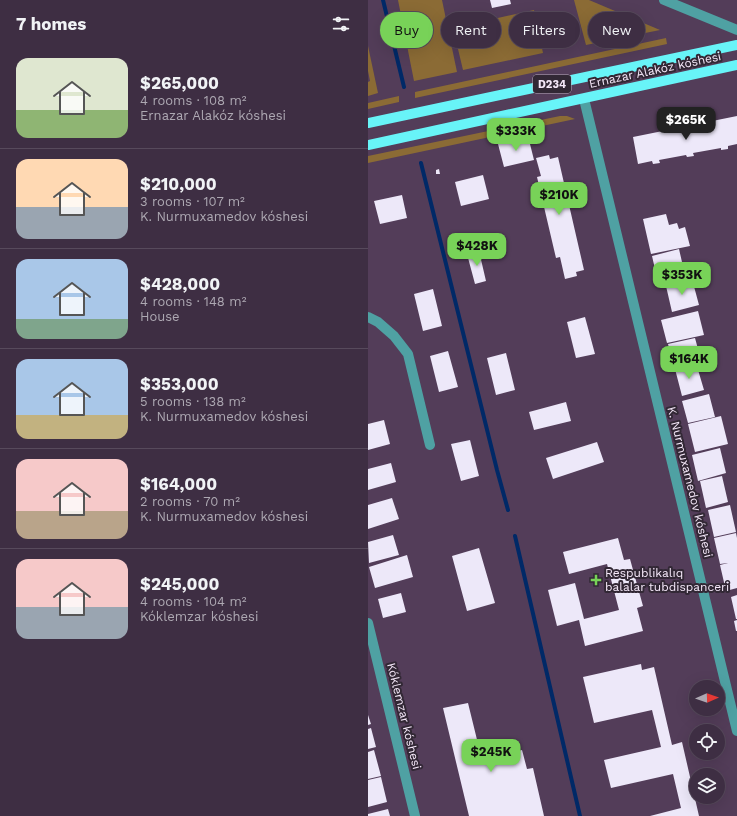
<!DOCTYPE html>
<meta charset="utf-8">
<style>
:root{--surface:#3e2e43;--page:#45364a;--text:#f1f3f6;--muted:#ada8b2;--line:#574a5c;--accent:#78d258}
body{margin:0;font-family:"Work Sans",sans-serif;background:var(--page);color:var(--text);height:100vh;display:flex;flex-direction:column;font-size:15px;white-space:nowrap}
*{box-sizing:border-box;margin:0}
p{font-size:13px;color:var(--muted)}
.icon{flex:none;width:22px;height:22px;fill:none;stroke:currentColor;stroke-width:2;stroke-linecap:round;stroke-linejoin:round}
.map{position:relative;flex:1;overflow:hidden}
.side{display:flex;flex-direction:column;background:var(--surface);width:368px}
.side>*{flex:none}
.top-card{position:absolute;left:12px;top:12px;width:297px;height:36px;display:flex;gap:8px}
.needle{width:26px;rotate:88deg}
.controls{position:absolute;left:321px;top:680px;display:grid;gap:8px}
.controls a{display:grid;place-items:center;width:36px;height:36px;border-radius:50%;background:var(--surface);box-shadow:0 4px 16px #0002,0 0 0 1px var(--line);font-size:20px}
.price{position:absolute;translate:-50% -34px;padding:0 9px;border-radius:8px;background:var(--accent);color:#111;font-size:13px;line-height:26px;filter:drop-shadow(0 1px 2px #0008)}
.price::after{content:'';position:absolute;left:50%;top:24px;width:12px;height:9px;margin-left:-6px;background:inherit;clip-path:polygon(0 0,100% 0,50% 100%)}
.price.active{background:#222;color:#fff}
ul{padding:0;list-style:none}
li{display:flex;align-items:center;gap:12px;height:100px;padding:0 16px}
li+li{border-top:1px solid var(--line)}
li span{display:grid;place-items:center;flex:none;width:112px;height:80px;border-radius:12px;color:#555}
li>.icon{margin-inline-start:auto}
span .icon{width:48px;height:48px;fill:#fffc;stroke-width:1}
li b{font-size:17px}
h2{display:flex;justify-content:space-between;align-items:center;height:48px;padding:0 16px;font-size:17px}
.chip{padding:0 14px;border-radius:18px;background:var(--surface);box-shadow:0 4px 16px #0002,0 0 0 1px var(--line);font-size:14px;line-height:36px}
.chip.active{background:var(--accent);color:#111}
main{display:flex;flex:1;min-height:0}
.map>svg:first-child{display:block}
.green{fill:#8b6b35}
.lines{fill:none;stroke-linecap:round;stroke-linejoin:round}
.stream{stroke:#002967;stroke-width:4}
.building{fill:#ede8f9}
.minor{stroke:#4fa1a3;stroke-width:10}
.major{stroke:#68f4f8;stroke-width:10}
.poi-dot{fill:#78d258;stroke:#322835;stroke-width:1.5}
.labels{text-anchor:middle;dominant-baseline:central;stroke-width:4;stroke-linejoin:round;paint-order:stroke}
.shield{fill:#322835;stroke:#baaebe;stroke-width:1}
.shield-label{font-size:11px;font-weight:bold;fill:#f5e8f9}
.street-label{font-size:12px;fill:#f5e8f9;stroke:#322835}
.poi-label{font-size:12px;fill:#f5e8f9;stroke:#322835;text-anchor:start}
</style>
<main>
<section class="side">
<h2>7 homes<svg class="icon" aria-label="filters" viewBox="0 0 24 24"><path d="M4 7h16M4 17h16"/><circle cx="9" cy="7" r="2"/><circle cx="15" cy="17" r="2"/></svg></h2>
<ul>
<li><span style="background:linear-gradient(#dfe7d0 65%,#8fb573 0)"><svg class="icon" aria-label="home" viewBox="0 0 24 24"><path d="M3 11l9-7 9 7M6 9v11h12V9"/></svg></span><div><b>$265,000</b><p>4 rooms · 108 m²</p><p>Ernazar Alakóz kóshesi</p></div></li>
<li><span style="background:linear-gradient(#ffd9b3 60%,#9aa5b1 0)"><svg class="icon" aria-label="home" viewBox="0 0 24 24"><path d="M3 11l9-7 9 7M6 9v11h12V9"/></svg></span><div><b>$210,000</b><p>3 rooms · 107 m²</p><p>K. Nurmuxamedov kóshesi</p></div></li>
<li><span style="background:linear-gradient(#a9c7e8 75%,#7fa58c 0)"><svg class="icon" aria-label="home" viewBox="0 0 24 24"><path d="M3 11l9-7 9 7M6 9v11h12V9"/></svg></span><div><b>$428,000</b><p>4 rooms · 148 m²</p><p>House</p></div></li>
<li><span style="background:linear-gradient(#a9c7e8 70%,#c2b280 0)"><svg class="icon" aria-label="home" viewBox="0 0 24 24"><path d="M3 11l9-7 9 7M6 9v11h12V9"/></svg></span><div><b>$353,000</b><p>5 rooms · 138 m²</p><p>K. Nurmuxamedov kóshesi</p></div></li>
<li><span style="background:linear-gradient(#f6c9c9 65%,#b9a48a 0)"><svg class="icon" aria-label="home" viewBox="0 0 24 24"><path d="M3 11l9-7 9 7M6 9v11h12V9"/></svg></span><div><b>$164,000</b><p>2 rooms · 70 m²</p><p>K. Nurmuxamedov kóshesi</p></div></li>
<li><span style="background:linear-gradient(#f6c9c9 60%,#9aa5b1 0)"><svg class="icon" aria-label="home" viewBox="0 0 24 24"><path d="M3 11l9-7 9 7M6 9v11h12V9"/></svg></span><div><b>$245,000</b><p>4 rooms · 104 m²</p><p>Kóklemzar kóshesi</p></div></li>
</ul>
</section>
<div class="map">
<svg width="369" height="816" viewBox="0 0 369 816">
<rect width="100%" height="100%" fill="#533d59"/>
<path class="green" d="M30,0H74L89,72L46,81Z
M206,0H221L292,30L218,45Z
M166,10L175,53L95,70L85,28Z
M298,38L299,44L47,98V92Z
M0,46L10,93L0,96V82L2,81L0,71Z
M31,96V102L0,109V103Z
M192,116H199L207,119L0,163V156Z"/>
<g class="lines">
<path class="stream" d="M15,0L36,87
M53,163L129,470L140,510
M147,536L212,816"/>
</g>
<path class="building" d="M122,0H142L143,4L124,8Z
M369,116V144L360,146V149L353,150V148L325,153L326,156L319,157L318,155L291,160L292,163L285,164L284,161L270,164L265,137Z
M160,136L166,160L136,167L130,144Z
M181,155L182,159L190,157L216,270L208,272L209,276L197,279L192,257L188,258L169,177L173,176L168,158Z
M71,169L72,174H68V170Z
M115,175L121,199L93,206L87,182Z
M34,195L39,218L12,224L6,201Z
M298,214L301,225L309,223L311,229L317,227L322,246L283,254L275,219Z
M311,249L317,275L290,282L284,256Z
M111,251L118,281L107,284L99,254Z
M324,279L331,305L304,312L298,286Z
M65,289L74,326L55,331L46,294Z
M330,311L336,335L299,343L293,320Z
M217,317L227,354L208,358L199,322Z
M327,338L333,360L306,367L300,344Z
M80,351L90,387L71,392L62,356Z
M138,353L147,390L128,395L119,358Z
M328,363L336,390L314,396L307,369Z
M341,394L347,417L320,423L314,401Z
M198,402L203,421L166,430L161,412Z
M353,416L360,444L327,452L320,424Z
M16,420L22,444L0,450V424Z
M102,440L111,476L93,481L83,444Z
M229,442L236,462L185,479L178,458Z
M352,448L358,473L330,481L324,455Z
M23,463L28,482L0,490V469Z
M354,476L360,502L338,508L332,481Z
M24,498L31,519L0,529V505Z
M362,505L368,532L346,537L340,510Z
M368,533L369,538V588L358,591L352,565L360,563L352,564L346,538Z
M25,535L31,555L1,563L0,542Z
M250,538L256,560L262,559L275,606L269,608L275,631L217,646L211,620L189,626L180,590L207,583L216,619L251,610L239,564L201,574L195,552Z
M111,548L127,603L99,611L84,556Z
M39,555L45,577L7,588L1,567Z
M33,593L38,612L15,618L10,599Z
M369,595V619H368L363,597Z
M369,620V631H368L366,621Z
M273,664L274,670L286,667L304,745L314,742L331,816H282L313,808L305,774L243,788L236,760L293,747L284,710L226,723L215,677Z
M100,703L114,760L154,750L159,769L165,768L176,816H101L75,708Z
M0,715L3,724L0,725Z
M3,728L8,747L0,749V729Z
M6,750L13,776L0,779V752Z
M13,777L19,802L0,807V780Z
M20,809L22,816H0V814Z"/>
<g class="lines">
<path class="minor" d="M296,0L369,30
M216,99L369,731
M0,317L10,322L26,336L40,354L62,445
M0,623L47,816"/>
<path class="major" d="M0,123L369,45
M0,145L369,65"/>
</g>
<path class="poi-dot" d="M226 574h4v4h4v4h-4v4h-4v-4h-4v-4h4z"/>
<g class="labels">
<rect class="shield" x="165" y="75" width="38" height="18" rx="3"/>
<g class="shield-label">
<text x="184" y="84">D234</text>
</g>
<g class="street-label">
<text transform="translate(287 70) rotate(-12)">Ernazar Alakóz kóshesi</text>
<text transform="translate(322 482) rotate(76)">K. Nurmuxamedov kóshesi</text>
<text transform="translate(36 716) rotate(76)">Kóklemzar kóshesi</text>
</g>
<g class="poi-label">
<text x="237" y="573">Respublikalıq<tspan x="237" dy="14">balalar tubdispanceri</tspan></text>
</g>
</g>
</svg>
<div class="controls">
<a><svg class="needle" viewBox="-14 -14 28 28"><path d="M0-13l5 13h-10z" fill="#e53935"/><path d="M0 13l5-13h-10z" fill="#ada8b2"/></svg></a>
<a><svg class="icon" aria-label="locate" viewBox="0 0 24 24"><circle cx="12" cy="12" r="6"/><path d="M12 2v4M12 18v4M2 12h4M18 12h4"/></svg></a>
<a><svg class="icon" aria-label="layers" viewBox="0 0 24 24"><path d="M12 4l9 5-9 5-9-5zM3 14l9 5 9-5"/></svg></a>
</div>
<b class="price active" style="left:318px;top:141px">$265K</b>
<b class="price" style="left:148px;top:152px">$333K</b>
<b class="price" style="left:191px;top:216px">$210K</b>
<b class="price" style="left:109px;top:267px">$428K</b>
<b class="price" style="left:314px;top:296px">$353K</b>
<b class="price" style="left:321px;top:380px">$164K</b>
<b class="price" style="left:123px;top:773px">$245K</b>
<div class="top-card">
<a class="chip active">Buy</a>
<a class="chip">Rent</a>
<a class="chip">Filters</a>
<a class="chip">New</a>
</div>
</div>
</main>
